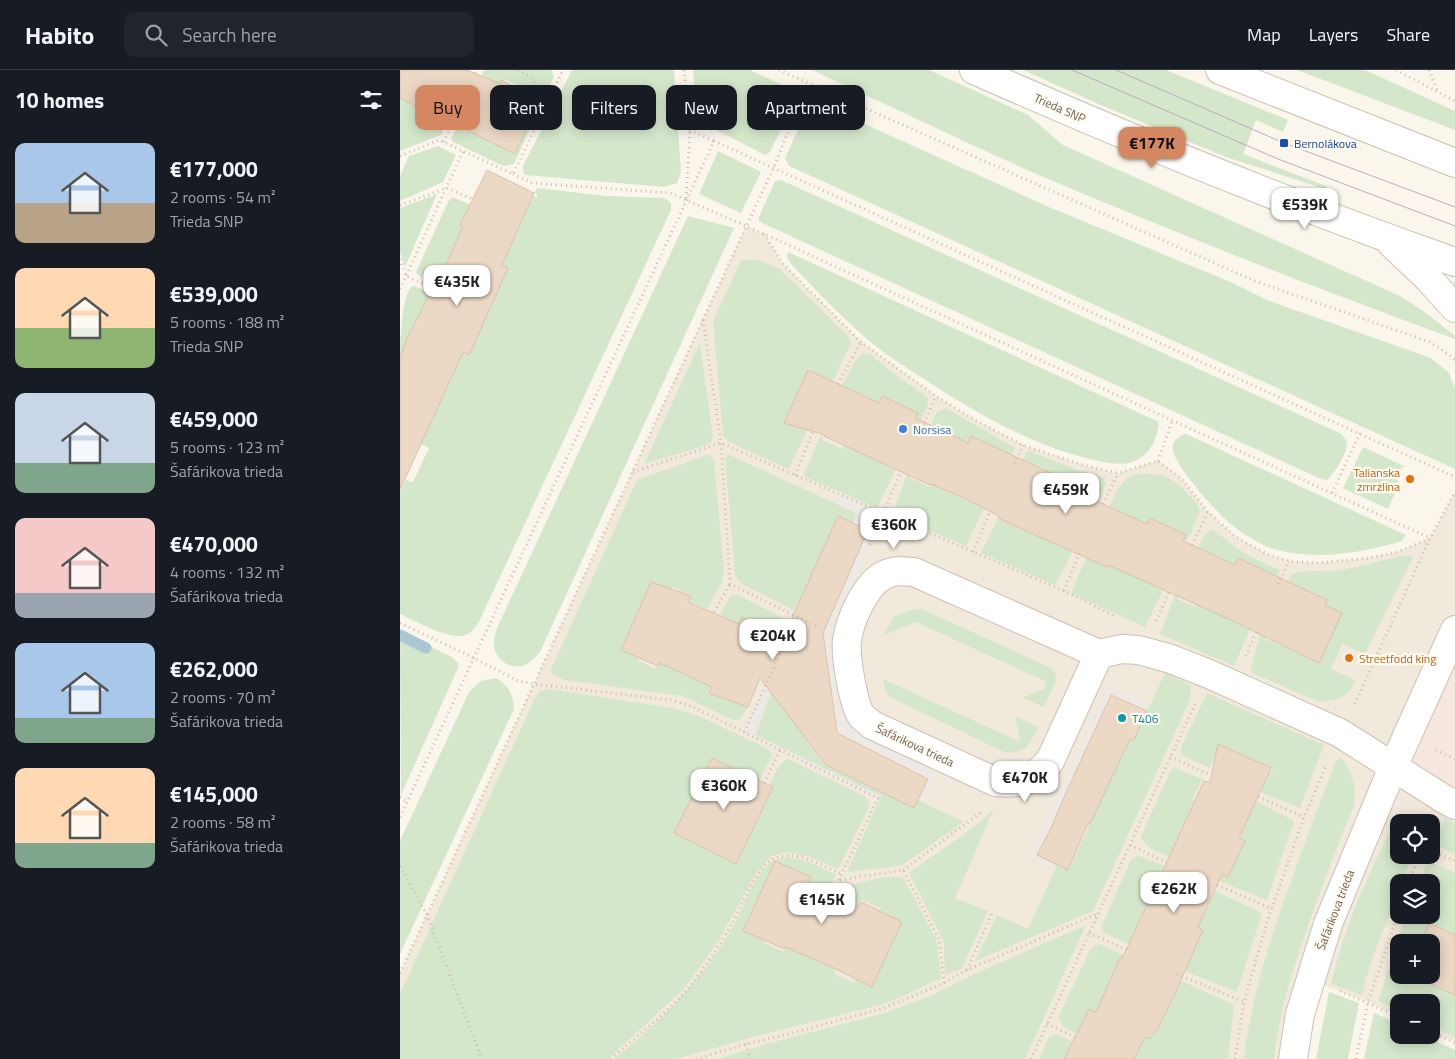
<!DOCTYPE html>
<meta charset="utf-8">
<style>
:root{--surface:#171b24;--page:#20242c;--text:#f1f3f6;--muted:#9ea1a6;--line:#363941;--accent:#d48761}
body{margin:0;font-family:"Titillium Web",sans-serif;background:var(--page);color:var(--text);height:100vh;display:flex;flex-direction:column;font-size:19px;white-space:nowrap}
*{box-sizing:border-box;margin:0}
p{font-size:16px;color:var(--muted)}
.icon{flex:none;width:28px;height:28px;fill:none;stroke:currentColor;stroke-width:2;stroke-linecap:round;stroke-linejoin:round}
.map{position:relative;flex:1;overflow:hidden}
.sheet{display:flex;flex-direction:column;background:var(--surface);width:400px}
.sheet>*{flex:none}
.guide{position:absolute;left:15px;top:15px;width:475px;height:45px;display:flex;gap:10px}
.tools{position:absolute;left:990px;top:744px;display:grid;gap:10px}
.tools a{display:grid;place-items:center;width:50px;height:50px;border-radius:10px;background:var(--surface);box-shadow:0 2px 12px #0003;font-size:25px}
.price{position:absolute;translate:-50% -42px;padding:0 11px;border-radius:10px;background:#fff;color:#222;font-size:16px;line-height:32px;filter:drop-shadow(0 1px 2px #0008)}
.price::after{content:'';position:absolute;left:50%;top:30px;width:15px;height:11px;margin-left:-8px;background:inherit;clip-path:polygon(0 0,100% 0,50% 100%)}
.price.selected{background:var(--accent);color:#111}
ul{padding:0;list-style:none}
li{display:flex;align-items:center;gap:15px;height:125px;padding:0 15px}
li span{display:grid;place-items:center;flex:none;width:140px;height:100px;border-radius:10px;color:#555}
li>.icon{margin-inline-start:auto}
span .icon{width:60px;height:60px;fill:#fffc;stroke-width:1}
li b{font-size:21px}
h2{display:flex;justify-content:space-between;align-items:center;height:60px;padding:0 15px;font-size:21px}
.chip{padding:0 18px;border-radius:10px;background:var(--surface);box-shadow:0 2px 12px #0003;font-size:18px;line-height:45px}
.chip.selected{background:var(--accent);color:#111}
header{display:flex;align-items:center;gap:30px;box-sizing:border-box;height:70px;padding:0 25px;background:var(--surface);border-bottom:1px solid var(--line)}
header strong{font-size:24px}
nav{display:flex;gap:28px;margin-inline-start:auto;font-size:18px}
.search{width:350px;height:45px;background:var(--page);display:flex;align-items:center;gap:12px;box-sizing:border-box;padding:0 18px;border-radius:10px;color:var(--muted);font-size:19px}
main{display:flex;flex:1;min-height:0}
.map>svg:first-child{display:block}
.residential{fill:#f1e9db;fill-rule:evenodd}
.commercial{fill:#f6e8de}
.industrial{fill:#ede9e4}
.green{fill:#d4e7cb}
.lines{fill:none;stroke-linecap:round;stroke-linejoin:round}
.stream{stroke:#aac8d3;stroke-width:11}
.building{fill:#ebd8c5;stroke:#ddc2a9}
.minor-casing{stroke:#ccc0b3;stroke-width:30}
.path{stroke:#d2bdaa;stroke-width:3;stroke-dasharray:1 4;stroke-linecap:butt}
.minor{stroke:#fff;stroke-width:28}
.tram{stroke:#bbaac4;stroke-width:1}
.transit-dot{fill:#1a4fb4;stroke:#fdfaf2;stroke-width:2}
.shop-dot{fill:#3f7fe0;stroke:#fdfaf2;stroke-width:2}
.food-dot{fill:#e8710a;stroke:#fdfaf2;stroke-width:2}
.culture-dot{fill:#0f9aa8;stroke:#fdfaf2;stroke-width:2}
.labels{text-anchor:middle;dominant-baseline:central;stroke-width:4.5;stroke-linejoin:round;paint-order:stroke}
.street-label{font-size:12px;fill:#736151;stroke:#fdfaf2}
.transit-label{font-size:12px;fill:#164399;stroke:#fdfaf2;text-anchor:start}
.shop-label{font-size:12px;fill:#366cbe;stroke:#fdfaf2;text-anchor:start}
.food-label{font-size:12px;fill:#c56008;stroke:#fdfaf2;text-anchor:end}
.culture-label{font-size:12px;fill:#0d838f;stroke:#fdfaf2;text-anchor:start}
</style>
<header>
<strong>Habito</strong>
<div class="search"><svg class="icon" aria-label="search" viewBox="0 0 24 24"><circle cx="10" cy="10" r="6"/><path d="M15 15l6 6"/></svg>Search here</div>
<nav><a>Map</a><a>Layers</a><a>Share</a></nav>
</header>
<main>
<section class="sheet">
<h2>10 homes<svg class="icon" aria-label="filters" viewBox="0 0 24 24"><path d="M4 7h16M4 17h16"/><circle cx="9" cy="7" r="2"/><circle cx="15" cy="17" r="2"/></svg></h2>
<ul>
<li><span style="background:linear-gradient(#a9c7e8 60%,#b9a48a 0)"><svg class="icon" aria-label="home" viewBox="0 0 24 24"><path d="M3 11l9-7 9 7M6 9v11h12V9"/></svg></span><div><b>€177,000</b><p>2 rooms · 54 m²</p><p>Trieda SNP</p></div></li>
<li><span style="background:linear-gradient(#ffd9b3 60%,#8fb573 0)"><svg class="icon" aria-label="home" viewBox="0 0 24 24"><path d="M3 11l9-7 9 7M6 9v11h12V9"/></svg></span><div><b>€539,000</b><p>5 rooms · 188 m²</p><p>Trieda SNP</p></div></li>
<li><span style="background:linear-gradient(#c9d6e8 70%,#7fa58c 0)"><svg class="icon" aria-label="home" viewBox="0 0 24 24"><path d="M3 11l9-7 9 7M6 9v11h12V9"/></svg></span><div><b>€459,000</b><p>5 rooms · 123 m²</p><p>Šafárikova trieda</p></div></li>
<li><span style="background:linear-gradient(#f6c9c9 75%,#9aa5b1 0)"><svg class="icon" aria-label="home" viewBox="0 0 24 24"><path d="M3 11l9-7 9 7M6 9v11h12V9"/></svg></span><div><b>€470,000</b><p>4 rooms · 132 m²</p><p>Šafárikova trieda</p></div></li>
<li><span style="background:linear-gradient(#a9c7e8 75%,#7fa58c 0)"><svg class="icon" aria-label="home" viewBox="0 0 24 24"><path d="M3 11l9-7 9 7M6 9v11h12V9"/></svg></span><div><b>€262,000</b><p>2 rooms · 70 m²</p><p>Šafárikova trieda</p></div></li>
<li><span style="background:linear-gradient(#ffd9b3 75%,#7fa58c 0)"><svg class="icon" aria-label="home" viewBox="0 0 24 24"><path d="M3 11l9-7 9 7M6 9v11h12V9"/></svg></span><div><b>€145,000</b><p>2 rooms · 58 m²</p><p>Šafárikova trieda</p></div></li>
</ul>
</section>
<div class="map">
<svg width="1055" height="989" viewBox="0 0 1055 989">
<rect width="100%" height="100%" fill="#faf6ec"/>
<path class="residential" d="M346,156L364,164L383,194L461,272L536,326L575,350L623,375L683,395L718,403L758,391L781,408L808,442L836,467L867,484L889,491L916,493L969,488L997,482L1030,468L1055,422V972L1031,961V932H999V946L968,932L910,910L893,989H0V903ZM999,752H1031V785H999ZM999,812H1031V845H999ZM999,872H1031V905H999Z"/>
<path class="commercial" d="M1055,560V735L993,697Z"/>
<path class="industrial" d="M439,425L484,444L431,563L432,572L457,665L537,702L514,747L344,662L397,548L387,543Z
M710,615L753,634L673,807L630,787Z"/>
<path class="green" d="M84,0H151L154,6L114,94L103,96L53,72L51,69L59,55L60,56V58L77,66L78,64L112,80L111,82L115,84L139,31L137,29L135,31L118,24L121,17L103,9L100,15L81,6Z
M172,0H274L281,102L277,113L264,117L125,105L123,102V96Z
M293,0H350L391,19L393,28V34L370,82L366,85L363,84L297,50Z
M412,0H529L628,45L663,75L1000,226L1022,240L1055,266V269C910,216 767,160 625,99C554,67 483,33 412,0Z
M623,0H766L888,50L883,62L856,50L843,84L926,116L925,119L826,87L703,36Z
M897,0H965L1055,41V60Z
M0,28L48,51L41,65L0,81Z
M420,34L649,137L833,213L869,231L1031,288L1049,303L1055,319V399L389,96L385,88L407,41L411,37Z
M38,76L56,85L43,112L0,131V106L9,86Z
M318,81L361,102L341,143L299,124Z
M381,110L942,364C944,368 947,371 947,375C946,384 934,404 927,410L921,409L362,153L359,151V147L375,111Z
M137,118L206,126L264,128L271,133V140L78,554C74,558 71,563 66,565C49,571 16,551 0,544V422L6,410L13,412L29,378L21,374L63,282L69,284L78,267L71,264L92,234L108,198L102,195L133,126L137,127V124L134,123Z
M37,124L5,197L0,182V138Z
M52,127L72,135L69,137L60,154L63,156L38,214L18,205L16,202L48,132Z
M288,146L334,158L140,582C135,587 129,595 121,596C109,599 94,588 94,575C93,568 96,562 98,556Z
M388,182L759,352C757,368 751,384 735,391C721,397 703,392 690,389C629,374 576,343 524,309C510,300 496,291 483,282C449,256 419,223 390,193L387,187Z
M341,190H353L362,191L380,199L448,266L451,273L433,311L410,301L411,299L409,298L384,353L387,354L389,351L408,359L388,399L329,372L323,365L313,251Z
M12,216H15L33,225H29L20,242L0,300C0,279 0,229 12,216Z
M300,273L313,367L311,372L307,375L244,394Z
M462,284H470L489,300L527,327L528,329L527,337L520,351L516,349L518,343L483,327L479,333L442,315L457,288Z
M546,338L615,378L609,392L571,367L568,373L531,356L537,342Z
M786,364L1006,465L1002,471C962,483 915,491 874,479C861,475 848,467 837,459C822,449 775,397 773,380C771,371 779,366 786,364Z
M421,365L424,366L422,370L442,379L444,375L496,399L477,438L403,406Z
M963,377L1006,397H1002L997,409L999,413L988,439L943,418Z
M629,381L677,400L703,407L706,414L698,432L678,423L679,420L674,418L673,421L619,396L626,383Z
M307,385H310L314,390L324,502L321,514L307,539L289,531L291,525L272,517L269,523L251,512L221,580L241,585L238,591L256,599L260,593L312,617L309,623L329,631L332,626L348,637L339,650H333L283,626L164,610L152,603V597L237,410Z
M327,385L332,386L456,443L453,453L438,447L396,541L344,515L339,511L335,504L325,389Z
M507,404L510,406V408L529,417L531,414L584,438L566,476L492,445Z
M735,404C762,404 768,403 787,423C791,428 798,433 799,439C800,446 789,465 786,472L784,471L785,465L750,448L747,454L709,437C716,423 720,411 735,404Z
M598,448L655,474L674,479L655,515L581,483Z
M813,460L844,483L863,493L880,500L874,512L838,489L835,495L798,478C802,470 804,462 813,460Z
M1007,485L1013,487L965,584L942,574L931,599L955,610L949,622L939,629L919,632L850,602L860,563L866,566L865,569L884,577L886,574L942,543L925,535L927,529L909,521L905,526L886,518L891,505C904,499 920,502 934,501C959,498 983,489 1007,485Z
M686,488L707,497L708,494L763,520L745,557L671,523Z
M333,525H338L387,550L379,569L342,547L339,554L320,545L330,527Z
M775,525L778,526L777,529L796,537L797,534L850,559L834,596L760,564Z
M522,539L651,598L656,605L655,613L644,637L623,628L646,618L645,611L516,552L484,565L493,547L511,540Z
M0,562L52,587L58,593V598L1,725Z
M414,564L424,568L426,581L393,585L404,667L424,694L513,738L518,730L563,752L501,796L447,802L481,726L356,665L370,625L397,568Z
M765,603L791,615L790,630L693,841L575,891L597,845L628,859L657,795L669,800L729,668L734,670Z
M96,608C109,616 113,624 114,639L0,884V771L69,622L81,611Z
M483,609L620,672L615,646L638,657C630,674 625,685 604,682L490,627L486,621Z
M148,619L272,638L299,646L366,678L371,682L372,686L359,711L312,688L275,763L336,794L373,717L370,715C374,706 378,693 388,689L464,726L469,731L468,739L438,799L410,787L387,782L371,786L356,803L318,872L283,920L208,989H0V924L133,632L139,622Z
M807,623L924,675L900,738L860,722L869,701L872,702L873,699L818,674L817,678H819L810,698L784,686L781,682V677Z
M940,687C953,702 956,716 954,735C938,774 923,813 909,853C893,897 879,942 874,989H844C849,942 862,897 877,851C895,798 915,746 935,693Z
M774,698L805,710H802L792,730L795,731L769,787C759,782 744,778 741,766L771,700Z
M856,731L894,751L867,830L819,811L822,804L828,807L845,771L839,768Z
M594,739L555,828L588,841L562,898L545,905L544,872L509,803L578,754Z
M1045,748L1055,753V784C1030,773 1035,771 1045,748Z
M989,763L999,770V785H1013L1002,812H999V819L969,897L962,925L931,914C943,861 965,811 989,763Z
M739,786L765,796L764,799L762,798L752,818L754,819L729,874L708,865L703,861L702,855L731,790L734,787Z
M387,787L406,791L436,804L427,822L408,814L411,807L391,798L388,805L373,795L343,861L365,868L364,873L384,882L386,877L436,899L434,904L454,913L457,907L470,913L469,916L472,917L502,852L499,850L498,854L478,845L481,838L462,830L459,837L441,828L446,816L484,807H503L536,869L541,908L501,927L480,935L364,964L275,989H214C260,952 307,905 335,853C345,835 355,802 372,791C376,789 383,788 387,787Z
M1031,792L1055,803V865L1029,853L1020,872H999V905H1011L1055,925V967L1031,956V932H999V941L978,931L1006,845H1031V812H1019L1025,797Z
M815,821L862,843L837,922L779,899L788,895L803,860L798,857Z
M686,855L625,989H317L374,972L485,943L528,927L570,906Z
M699,874L724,885L723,889L720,888L712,906L699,940H697L696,942L689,939L687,942L689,943L679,965C670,961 659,957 659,946L690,880L694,876Z
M775,908L834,935L828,989H734L741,962L751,967L753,965Z
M929,922L959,933L948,989H916Z
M974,943L999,954V965H1022L1055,980V989H964Z
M654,964L659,965L675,973L664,989H639L649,967Z"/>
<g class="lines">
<path class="stream" d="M0,565L26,578"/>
</g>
<path class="building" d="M0,0H67L100,14L102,10L139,31L115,84L0,28Z
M87,100L134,123L102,195L108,198L75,272L69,285L63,282L0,420V288L7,268L29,225L32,226L63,156L60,155Z
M408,300L479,333L482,326L518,343L516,348L568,373L571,366L659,407L657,412L669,416L703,434L747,454L750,448L786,465L783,471L835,495L838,488L927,530L925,535L942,543L919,593L831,550L708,495L707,497L633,464L598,448L599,446L564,428L531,414L530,415L424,366L425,365L384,353Z
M438,446L468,460L423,563L437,663L528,709L514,738L426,695L360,608L348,637L309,623L312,617L260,593L258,596L221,580L251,512L291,526L288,532L339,554L342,547L384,566Z
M711,625L747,641L734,670L730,669L690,754L688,753L668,800L637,785L652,756L665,725Z
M818,674L871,698L839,768L845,771L828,807L822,804L798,857L803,860L774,926L757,960L749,969L745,967L734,989H664L689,939L696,942L720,888L722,889L804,711L810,713Z
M312,688L373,717L336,794L274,763Z
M375,791L411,807L408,814L459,837L461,832L502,852L472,917L436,899L386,877L385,879L343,861Z
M1029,853L1055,865V925L1011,905H1031V872H1020Z"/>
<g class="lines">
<defs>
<path id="minor" d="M574,0C732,70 892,135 1055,192
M820,0L1055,93
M992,174L1026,206L1055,238
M699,584L650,691C632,710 622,715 596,712L472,655C469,652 464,649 461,645C453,633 445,585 447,570C450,550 465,515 484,505C494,500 503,501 514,502L699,584L722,579L739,580L771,589L809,604L940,663L1044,729L1055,735
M893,989L900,944L928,854L993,697L1055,560"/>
</defs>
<use href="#minor" class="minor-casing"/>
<path class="path" d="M118,0L130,7L149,30
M284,0L290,60L314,71
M379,0L855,211L1030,272L1041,279L1055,290
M996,0L1055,31
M1029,0L1038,22
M75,3L77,0
M44,72L53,53
M0,86L39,70L113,104L163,0
M113,104L132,113L270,123L364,164L1030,468
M286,128L290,60
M0,135L47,118L75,130
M364,164L383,194L461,272L536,326L575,350L623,375L683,395L718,403L758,391L781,408L808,442L836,467L867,484L889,491L916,493L969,488L997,482L1029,469
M0,189L6,206L35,219
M0,219L63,81
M303,250L321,373L330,514L418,557
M438,314L461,272
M524,353L536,326
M758,391L772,351
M614,394L623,375
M233,402L321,373L664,521L715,546
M395,405L413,361
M932,423L960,363
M703,434L718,404
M470,475L501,401
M792,475L808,442
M573,482L590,441
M878,514L889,491
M664,521L680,482
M314,542L330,514
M756,551L769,522
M0,553L74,588L118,611L134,614L271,630L291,636L478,728L432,824
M846,586L856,562
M955,634L1030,468L1055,422
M344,662L397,548
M1036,680L1055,689
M770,687L808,704
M364,713L380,680
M0,727L7,732
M858,727L904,747
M0,747L314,71L1055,407
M730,775L767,793
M1031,780L1055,791
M0,796L27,845L82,989
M503,800L583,741
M440,810L503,800L539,869L544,913
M1009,812L1019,785
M817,815L872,839
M689,863L727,880
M567,900L592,843
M0,903L373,99L408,13
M777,904L844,932
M940,921L999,947
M647,954L677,968
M1031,962L1055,973
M346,974L350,989
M211,989C236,967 263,946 285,922C302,902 320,875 333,852C341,837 357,795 373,789C395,779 421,795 442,804
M296,989L346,974L385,965L484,938L544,913L567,900L699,843
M631,989L796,632
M835,989L844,932L867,852L904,747L927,694
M956,989L968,932L999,841"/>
<use href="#minor" class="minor"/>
<path class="tram" d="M672,0L878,89L1055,156
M716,0L884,73L1055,137"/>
</g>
<rect class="transit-dot" x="879" y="68" width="10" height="10" rx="2.5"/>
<circle class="shop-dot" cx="503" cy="359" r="5"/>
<g class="food-dot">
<circle cx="1010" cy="409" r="5"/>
<circle cx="949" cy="588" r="5"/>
</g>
<circle class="culture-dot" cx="722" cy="648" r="5"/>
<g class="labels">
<g class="street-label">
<text transform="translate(660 38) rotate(24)">Trieda SNP</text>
<text transform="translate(515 675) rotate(25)">Šafárikova trieda</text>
<text transform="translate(935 840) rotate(-69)">Šafárikova trieda</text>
</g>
<g class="transit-label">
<text x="894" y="73">Bernolákova</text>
</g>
<g class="shop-label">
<text x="513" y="359">Norsisa</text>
</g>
<g class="food-label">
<text x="1000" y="402">Talianska<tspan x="1000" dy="14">zmrzlina</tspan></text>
<text x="959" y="588" text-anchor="start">Streetfodd king</text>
</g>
<g class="culture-label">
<text x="732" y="648">T406</text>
</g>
</g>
</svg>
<div class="tools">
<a><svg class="icon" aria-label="locate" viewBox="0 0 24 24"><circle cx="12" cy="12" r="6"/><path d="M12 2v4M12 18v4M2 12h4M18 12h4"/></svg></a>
<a><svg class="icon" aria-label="layers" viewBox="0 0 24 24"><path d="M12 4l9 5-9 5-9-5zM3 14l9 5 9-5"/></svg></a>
<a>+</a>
<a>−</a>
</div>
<b class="price selected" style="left:752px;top:99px">€177K</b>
<b class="price" style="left:905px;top:160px">€539K</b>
<b class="price" style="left:57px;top:237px">€435K</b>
<b class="price" style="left:666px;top:445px">€459K</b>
<b class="price" style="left:494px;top:480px">€360K</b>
<b class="price" style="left:373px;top:591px">€204K</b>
<b class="price" style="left:625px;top:733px">€470K</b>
<b class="price" style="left:324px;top:741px">€360K</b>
<b class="price" style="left:774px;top:844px">€262K</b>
<b class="price" style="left:422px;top:855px">€145K</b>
<div class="guide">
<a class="chip selected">Buy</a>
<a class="chip">Rent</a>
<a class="chip">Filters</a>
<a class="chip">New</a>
<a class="chip">Apartment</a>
</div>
</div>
</main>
